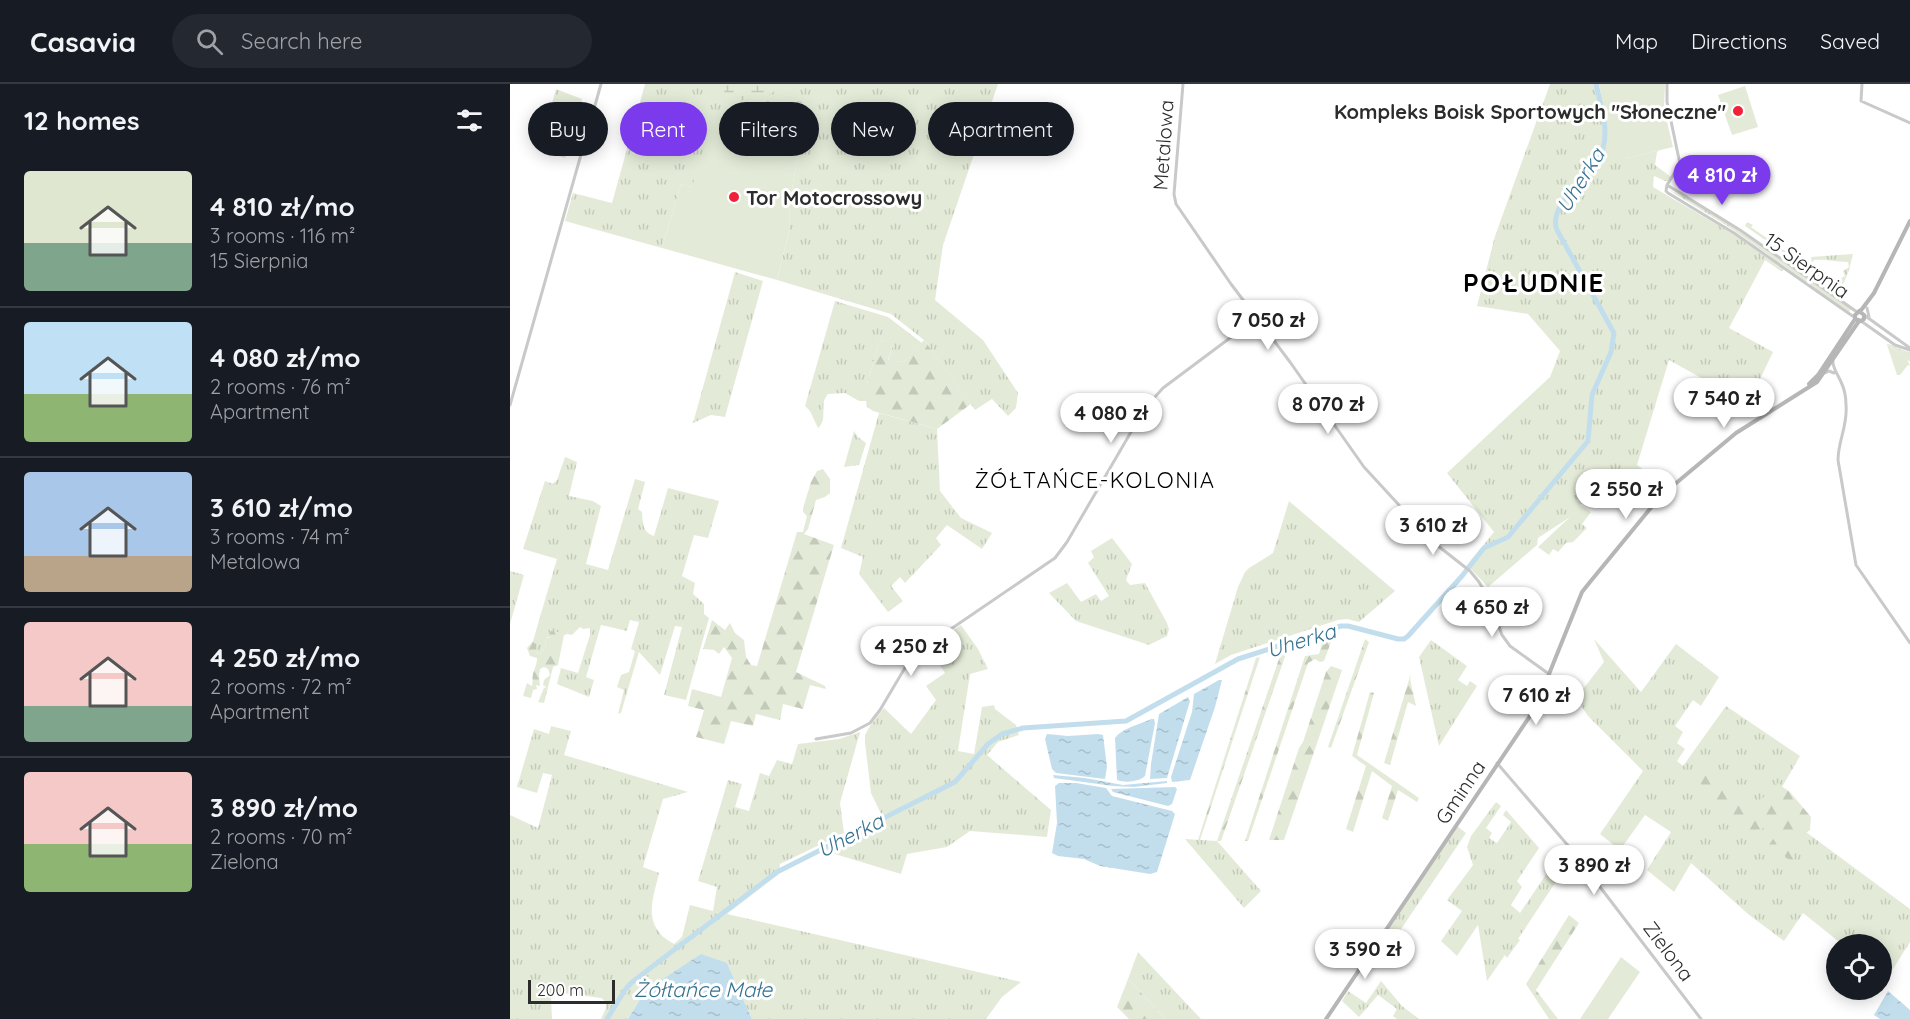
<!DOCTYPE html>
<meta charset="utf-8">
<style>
:root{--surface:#171b24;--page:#242831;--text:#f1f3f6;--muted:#9ea1a6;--line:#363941;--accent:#7c3aed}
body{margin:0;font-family:Quicksand,sans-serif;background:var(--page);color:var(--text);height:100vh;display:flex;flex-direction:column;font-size:22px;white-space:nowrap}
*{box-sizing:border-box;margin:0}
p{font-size:20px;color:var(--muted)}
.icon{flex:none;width:33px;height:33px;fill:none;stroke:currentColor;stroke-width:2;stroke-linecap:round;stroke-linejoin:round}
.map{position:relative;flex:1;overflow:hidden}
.sheet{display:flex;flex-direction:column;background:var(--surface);width:510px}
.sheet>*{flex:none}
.hud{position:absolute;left:18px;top:18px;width:570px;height:54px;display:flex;gap:12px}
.fabs{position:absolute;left:1316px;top:850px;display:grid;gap:12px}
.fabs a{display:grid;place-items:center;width:66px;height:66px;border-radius:50%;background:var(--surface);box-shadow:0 3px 15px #0003;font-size:30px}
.scale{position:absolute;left:18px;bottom:15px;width:87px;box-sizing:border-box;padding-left:6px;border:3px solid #2c2c2c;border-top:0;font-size:16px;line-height:21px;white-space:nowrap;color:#2c2c2c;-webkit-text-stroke:4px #fff;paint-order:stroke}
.price{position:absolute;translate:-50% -51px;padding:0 14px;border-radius:21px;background:#fff;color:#222;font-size:20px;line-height:39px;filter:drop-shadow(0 2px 3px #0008)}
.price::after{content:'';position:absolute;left:50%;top:36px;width:18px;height:14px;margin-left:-9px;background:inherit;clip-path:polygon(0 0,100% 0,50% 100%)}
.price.on{background:var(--accent);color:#fff}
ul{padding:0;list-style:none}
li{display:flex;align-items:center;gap:18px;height:150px;padding:0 24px}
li+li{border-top:2px solid var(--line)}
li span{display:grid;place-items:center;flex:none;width:168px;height:120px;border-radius:6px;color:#555}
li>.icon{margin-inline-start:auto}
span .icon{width:72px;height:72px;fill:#fffc;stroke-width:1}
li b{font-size:26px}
h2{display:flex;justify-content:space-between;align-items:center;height:72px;padding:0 24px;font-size:26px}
.tag{padding:0 21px;border-radius:27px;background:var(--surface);box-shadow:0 3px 15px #0003;font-size:21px;line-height:54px}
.tag.on{background:var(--accent);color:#fff}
header{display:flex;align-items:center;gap:36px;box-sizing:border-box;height:84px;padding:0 30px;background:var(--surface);border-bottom:2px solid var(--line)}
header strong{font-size:28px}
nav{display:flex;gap:33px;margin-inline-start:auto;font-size:21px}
.search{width:420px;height:54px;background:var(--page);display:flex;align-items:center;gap:15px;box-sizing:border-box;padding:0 21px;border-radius:33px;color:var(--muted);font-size:22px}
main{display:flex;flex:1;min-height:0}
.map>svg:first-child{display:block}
.grass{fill:url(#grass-tufts)}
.forest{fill:url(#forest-firs)}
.wetland{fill:url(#wetland-marsh)}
.garden{fill:#e3ebd8}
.water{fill:url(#water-ripples)}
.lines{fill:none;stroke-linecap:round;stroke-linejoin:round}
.river{stroke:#c2deed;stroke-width:5}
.tertiary{stroke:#c9c9c9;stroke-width:3}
.secondary{stroke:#b6b6b6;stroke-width:4}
.poi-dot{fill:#ef223a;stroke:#fff;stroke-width:2}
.labels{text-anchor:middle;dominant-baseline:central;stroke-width:6;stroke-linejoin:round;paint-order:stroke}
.poi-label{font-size:20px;font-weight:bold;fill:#2c2c2c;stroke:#fff;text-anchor:end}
.street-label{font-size:20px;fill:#2c2c2c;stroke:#fff}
.water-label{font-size:21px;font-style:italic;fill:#367392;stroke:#fff}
.quarter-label{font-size:22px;letter-spacing:1.5px;fill:#000;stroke:#fff}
.district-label{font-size:26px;font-weight:bold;letter-spacing:1.5px;fill:#000;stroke:#fff}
</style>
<header>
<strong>Casavia</strong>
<div class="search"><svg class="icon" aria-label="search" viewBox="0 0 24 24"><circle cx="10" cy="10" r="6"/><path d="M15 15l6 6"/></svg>Search here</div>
<nav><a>Map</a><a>Directions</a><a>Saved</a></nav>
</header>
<main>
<section class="sheet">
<h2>12 homes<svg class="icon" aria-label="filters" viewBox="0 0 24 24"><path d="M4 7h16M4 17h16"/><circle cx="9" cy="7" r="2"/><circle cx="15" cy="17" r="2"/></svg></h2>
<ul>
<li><span style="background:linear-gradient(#dfe7d0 60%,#7fa58c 0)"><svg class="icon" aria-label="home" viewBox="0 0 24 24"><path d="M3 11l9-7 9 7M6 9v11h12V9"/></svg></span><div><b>4 810 zł/mo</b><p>3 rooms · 116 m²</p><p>15 Sierpnia</p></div></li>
<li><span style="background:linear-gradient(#bfe0f5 60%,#8fb573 0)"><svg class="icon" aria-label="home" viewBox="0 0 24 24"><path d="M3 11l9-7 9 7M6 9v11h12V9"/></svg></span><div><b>4 080 zł/mo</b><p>2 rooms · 76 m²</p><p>Apartment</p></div></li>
<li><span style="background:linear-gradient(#a9c7e8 70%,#b9a48a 0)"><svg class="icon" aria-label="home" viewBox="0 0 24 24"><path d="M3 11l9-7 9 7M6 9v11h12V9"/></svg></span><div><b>3 610 zł/mo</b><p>3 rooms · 74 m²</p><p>Metalowa</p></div></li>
<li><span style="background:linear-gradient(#f6c9c9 70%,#7fa58c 0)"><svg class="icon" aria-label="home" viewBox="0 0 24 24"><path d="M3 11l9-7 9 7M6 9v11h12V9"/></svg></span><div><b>4 250 zł/mo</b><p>2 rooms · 72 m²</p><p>Apartment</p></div></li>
<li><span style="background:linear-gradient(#f6c9c9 60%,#8fb573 0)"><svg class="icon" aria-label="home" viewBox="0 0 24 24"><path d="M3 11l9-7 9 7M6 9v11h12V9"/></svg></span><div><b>3 890 zł/mo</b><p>2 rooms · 70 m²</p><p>Zielona</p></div></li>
</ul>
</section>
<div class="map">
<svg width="1400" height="935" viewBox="0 0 1400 935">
<defs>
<pattern id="grass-tufts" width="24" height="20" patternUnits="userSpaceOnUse" patternTransform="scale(1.5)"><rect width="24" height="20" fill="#e3ebd8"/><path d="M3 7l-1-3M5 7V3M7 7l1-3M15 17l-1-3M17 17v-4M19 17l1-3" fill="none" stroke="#c3caba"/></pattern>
<pattern id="forest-firs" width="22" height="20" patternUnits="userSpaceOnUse" patternTransform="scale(1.5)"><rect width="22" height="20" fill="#e3ebd8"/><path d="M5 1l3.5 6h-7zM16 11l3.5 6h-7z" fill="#c3caba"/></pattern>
<pattern id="wetland-marsh" width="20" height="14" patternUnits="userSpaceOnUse" patternTransform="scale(1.5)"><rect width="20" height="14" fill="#e3ebd8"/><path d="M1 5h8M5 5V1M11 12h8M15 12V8" fill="none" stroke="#c3caba"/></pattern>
<pattern id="water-ripples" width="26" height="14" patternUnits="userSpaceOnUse" patternTransform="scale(1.5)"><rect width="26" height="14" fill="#c2deed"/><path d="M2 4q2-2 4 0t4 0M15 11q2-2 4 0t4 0" fill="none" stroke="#a7bfcb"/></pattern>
</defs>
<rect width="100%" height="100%" fill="#fff"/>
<path class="grass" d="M135,0H488L433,161L425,216L473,256L508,309L506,324L498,332L482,315L465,326L414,256L381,230L267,196L280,143L279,123L288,70L182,103L171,100L152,164L55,137L63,109L102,119Z
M1040,0H1089L1097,47V55L1117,74L1150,66L1147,68L1145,81L1161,93L1158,97H1155L1144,92L1143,103L1223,150L1274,186L1271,187L1255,176L1219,244L1263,268L1238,320L1159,276L1127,381L1157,403L1142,418L1104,390L1070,421L1081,428L1072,440L1077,444L1063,458L1056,459L1048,468L1043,465L1039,471L1028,463L1060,433L1028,454L1027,461L978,503L957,481L984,448L937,389L1040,293L1050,267L1018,230L967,222L985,152Z
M46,5L72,15L55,74L29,66Z
M1159,106L1171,111L1219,140L1341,225L1339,228L1219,143Z
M1237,138L1243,141L1241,143L1292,179L1294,177L1302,182L1300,185L1307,190L1309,188L1313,190L1311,192L1317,197L1319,195L1321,197H1331V194L1335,192L1333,187L1339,183L1338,178C1324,178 1318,175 1304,176L1302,179L1301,173L1343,170L1339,186L1330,208L1235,142Z
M225,188L253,197L215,333L201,331L183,339Z
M325,217L378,233L412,259L394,278L378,277L383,261L374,256L369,259L357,300L356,317H349L335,309L318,310C308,321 319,334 308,344L300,327L295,322Z
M1376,260C1383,260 1391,267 1400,268V278L1397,275L1400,282L1398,281L1390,291H1387L1377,261L1397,274Z
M369,329L427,345L430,407L451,434L482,449L472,465L437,441L426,454L431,461L395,499L390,493L381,502L393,517L378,528L349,490L353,473L331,464Z
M344,347L348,353L356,359L349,381L334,383Z
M55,373L67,378L59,412L83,417L91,422L76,480L98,486L125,395L135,398L128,425L132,428C133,439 132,448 144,452L158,404L209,417L198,454L184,451L172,492L185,499L183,510L194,520V530L199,534L176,616L154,611L172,543L165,542L150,591L129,568L111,629L108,630L114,606L107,603L111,591L119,588L125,567L121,565L129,538L120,536L117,547L91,541L76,593L84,596L79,613L47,600L51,584L68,589L80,551V544L73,545L70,543L62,551L58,550L57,547L36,554L35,563L30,570L25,568V560L23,557L47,475L13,465L35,397L43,400L47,396Z
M779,417L885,507L849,538L837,535L828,536L721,571L705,580L728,503L735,488L739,484L763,469Z
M602,454L622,480L616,496L620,501L635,499L657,539L659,545L657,552L639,561L566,537L539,509L557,499L571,518L586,510L591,517L599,512L578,479L584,473L581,467Z
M0,487L14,491L0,540Z
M451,541L468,565L478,585L460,590L448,667L464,670L472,623L484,621L485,625L506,641L509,651L488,658L477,671L541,726L537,753L460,747L437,763L397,770L391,790L315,767L374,736L361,709L355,659V651L360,642L374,624L401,650L426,616L416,602L435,589L418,563Z
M1084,555L1131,608L1166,560L1209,593L1191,622L1183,616L1165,642L1173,648L1167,659L1175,665L1167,677L1173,682L1216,622L1290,672L1261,722L1400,825V858L1376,896L1371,891V861H1333L1293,829L1274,857L1238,830L1181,779L1164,808L1137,786L1161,748L1135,731L1110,766L1090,750L1133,687L1078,632L1066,614L1094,578Z
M921,556L957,582L948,596L957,602L960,597L967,602L929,662L909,573Z
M41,642L61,647L54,671L178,708L153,715L133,783L149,789C145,808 135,831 149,848C152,853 159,857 164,860L172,853L180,821L203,827L207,803L188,797L218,696L232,700L225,723L239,727L250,689L259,692L267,676L282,680L288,660L329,655L350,648L330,719L334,749L270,780L269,790L217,830L511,898L492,913L476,935H242L217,879L134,909L118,935H91L96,924V918L91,914L44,908L41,912L42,935H0V731L28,744L42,691L33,689L27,709L7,703L24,645L39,650Z
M986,718L991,722L976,744L982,749L979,754L987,759L1001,738L993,731L996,726L1029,764L1007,797L1012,803L1001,821L1010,829L1037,789L1051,790L1008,855L1010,856L997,874L995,871L977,897L968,841L947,872L931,857L952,827L937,816L963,781L957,763L961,752Z
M947,742L956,749L885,854L878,846Z
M675,755L707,757L751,807L734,824Z
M628,868L691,935H656L618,895Z
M871,897L892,922L909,935H887L883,932L887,925L868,911L849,933L832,917L838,907L856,919Z"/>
<path class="forest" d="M374,256L382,257L383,261L378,276L394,278L414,256L461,320L427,345L363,327L357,323L355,310L357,300L369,259Z
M313,385L320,395V409L315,413L306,416L298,445L294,450L324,461L286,588L315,602L316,605L300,601L293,625L273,620L270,636L246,630L243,642L221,637L214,660L186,653L194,626L178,622L182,605L211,613L222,574L214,563L209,570L204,566L193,565L202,536L215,546L220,539L225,549L234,556L236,573L241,581L247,582L287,448H293L297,432L293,428V424L301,398L307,387Z
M56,543L58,550L54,551L48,581L43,583L34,619L28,618L34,604L36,603L33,601L34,596L40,591L38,585L34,583L30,585L29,592L30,602L26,601L27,605L23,606L21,614L13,612L17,599L22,602C23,597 22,594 23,590C25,583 27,580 27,574L20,572L17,564L23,557L25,560V568L30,570L35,563L36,554H39L41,547L48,548Z
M829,548L821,558L814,577L810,578L805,575L798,579L738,757H735L795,572L809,570L814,552Z
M855,555L859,558L821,664L818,663Z
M778,564L711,757H707L772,566Z
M750,573L690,756H688L746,574Z
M821,582L832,586L774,756H759L789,664L793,658L816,588Z
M901,589L900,595L906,622L898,618L880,681L874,679Z
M860,608L864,609L847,671L909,714L907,718L888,706L878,737L872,734L882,702L862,687L843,748L836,745L856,682L842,672Z
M1190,685H1203L1212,689C1216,709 1228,715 1247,720C1255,713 1258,705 1267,699L1280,708L1301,733L1300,746L1282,760L1283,777L1276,774L1273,769L1268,771L1266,775C1249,764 1264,756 1272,746V740C1261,738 1251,748 1239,746C1224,742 1193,705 1185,692Z
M1059,831L1069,839L1026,906L1048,935H1039L1016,900Z
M618,895L656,935H619L607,923Z"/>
<path class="wetland" d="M212,0H244L249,2L262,0L265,2V7L258,11L259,18L269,22L290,17L296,21L297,27C289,34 280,38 272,45C263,43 259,46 253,53L246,49L241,40L245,24L240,16H219L216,13Z"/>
<path class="garden" d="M1089,0H1155L1154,25L1163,63L1117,74L1095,63L1097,47Z
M1235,2L1248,43L1222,51L1208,11Z
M199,47L288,70L279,123L280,143L267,196L152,164L171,100L182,103Z
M1111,873L1130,888L1098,935H1070Z"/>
<path class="water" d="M709,596H712L705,623L680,696L662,698L661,693L682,628L684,610Z
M678,613L680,617L657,694L640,695L641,680L649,630Z
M641,635H644L645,639L635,692C629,698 615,699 607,696L605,654C612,644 629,641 641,635Z
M537,650L558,652L588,650L593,651L597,683L595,695L546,689L542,685L535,655Z
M543,691L575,694L613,701L657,697V699L624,703L603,702L544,694Z
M549,699H566L596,704L602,712L662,727L665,730L647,788L640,790L590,782L574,775L548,772L542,769L547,739L545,702Z
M665,703L667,705L662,720L658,722L603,708L601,705Z
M191,870L217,879L242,935H118L134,909L138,905Z
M1378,907L1400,926V935H1370L1364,931Z"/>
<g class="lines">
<path class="river" d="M176,857L267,788L445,698L478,660L492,650L513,644L616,637L728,575L831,542H838L888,555H894L898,552L952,492L974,464L998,453L1078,357L1082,311L1101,268L1104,249L1047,146C1036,120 1086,88 1093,64C1099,44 1090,20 1086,0
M97,935L115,906L121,899L173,859"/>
<path class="tertiary" d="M673,0L664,110L666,120L721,200L780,278L854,383L923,458L960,487L969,498L978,513L992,551L1000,562L1039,590
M1352,0L1351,17L1400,39
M1157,101L1156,107L1158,109L1224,149L1344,233
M1157,101L1230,146L1347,228
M1157,101L1170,80L1157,18V0
M1357,224L1359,233
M1354,231L1400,264
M1351,237L1385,261L1400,266
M1323,276C1322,284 1328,290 1331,298C1334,304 1336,313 1336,321C1338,341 1328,357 1328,376L1346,481L1400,559
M1314,289L1319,287L1324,289
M0,321L91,0
M306,655L341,649L360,639L370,626L399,577L413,564L545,474L557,458L635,324L653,304L740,239L748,235
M987,679L1061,765L1191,935"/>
<path class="secondary" d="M1349,227L1354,231V235L1351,237L1345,235V231L1352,225L1364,209L1400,137
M1299,300L1308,291L1345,235
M816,935L1022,629L1029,615L1072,508L1080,498L1144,420L1159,405L1226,349L1307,298L1349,237"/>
</g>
<g class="poi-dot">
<circle cx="1228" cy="27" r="6"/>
<circle cx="224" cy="113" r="6"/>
</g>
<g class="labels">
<g class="poi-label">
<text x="1216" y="27">Kompleks Boisk Sportowych "Słoneczne"</text>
<text x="236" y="113" text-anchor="start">Tor Motocrossowy</text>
</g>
<g class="street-label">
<text transform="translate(653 61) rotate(-86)">Metalowa</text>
<text transform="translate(1297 181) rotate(35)">15 Sierpnia</text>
<text transform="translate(950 708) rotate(-56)">Gminna</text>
<text transform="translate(1159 867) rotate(53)">Zielona</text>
</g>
<g class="water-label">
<text transform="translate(1070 96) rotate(-58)">Uherka</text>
<text transform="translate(791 556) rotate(-17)">Uherka</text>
<text transform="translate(340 751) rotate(-27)">Uherka</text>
<text x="193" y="905">Żółtańce Małe</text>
</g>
<g class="quarter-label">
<text x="585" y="396">ŻÓŁTAŃCE-KOLONIA</text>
</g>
<g class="district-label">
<text x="1024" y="198">POŁUDNIE</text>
</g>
</g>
</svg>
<div class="fabs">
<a><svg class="icon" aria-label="locate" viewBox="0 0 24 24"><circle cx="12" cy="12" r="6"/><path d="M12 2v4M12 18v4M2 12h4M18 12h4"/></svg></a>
</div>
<div class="scale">200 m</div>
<b class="price on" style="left:1212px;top:122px">4 810 zł</b>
<b class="price" style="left:758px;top:267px">7 050 zł</b>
<b class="price" style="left:1214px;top:345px">7 540 zł</b>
<b class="price" style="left:818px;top:351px">8 070 zł</b>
<b class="price" style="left:601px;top:360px">4 080 zł</b>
<b class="price" style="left:1116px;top:436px">2 550 zł</b>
<b class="price" style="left:923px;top:472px">3 610 zł</b>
<b class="price" style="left:982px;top:554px">4 650 zł</b>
<b class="price" style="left:401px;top:593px">4 250 zł</b>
<b class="price" style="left:1026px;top:642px">7 610 zł</b>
<b class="price" style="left:1084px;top:812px">3 890 zł</b>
<b class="price" style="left:855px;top:896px">3 590 zł</b>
<div class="hud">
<a class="tag">Buy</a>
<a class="tag on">Rent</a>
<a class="tag">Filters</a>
<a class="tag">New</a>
<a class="tag">Apartment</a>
</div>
</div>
</main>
